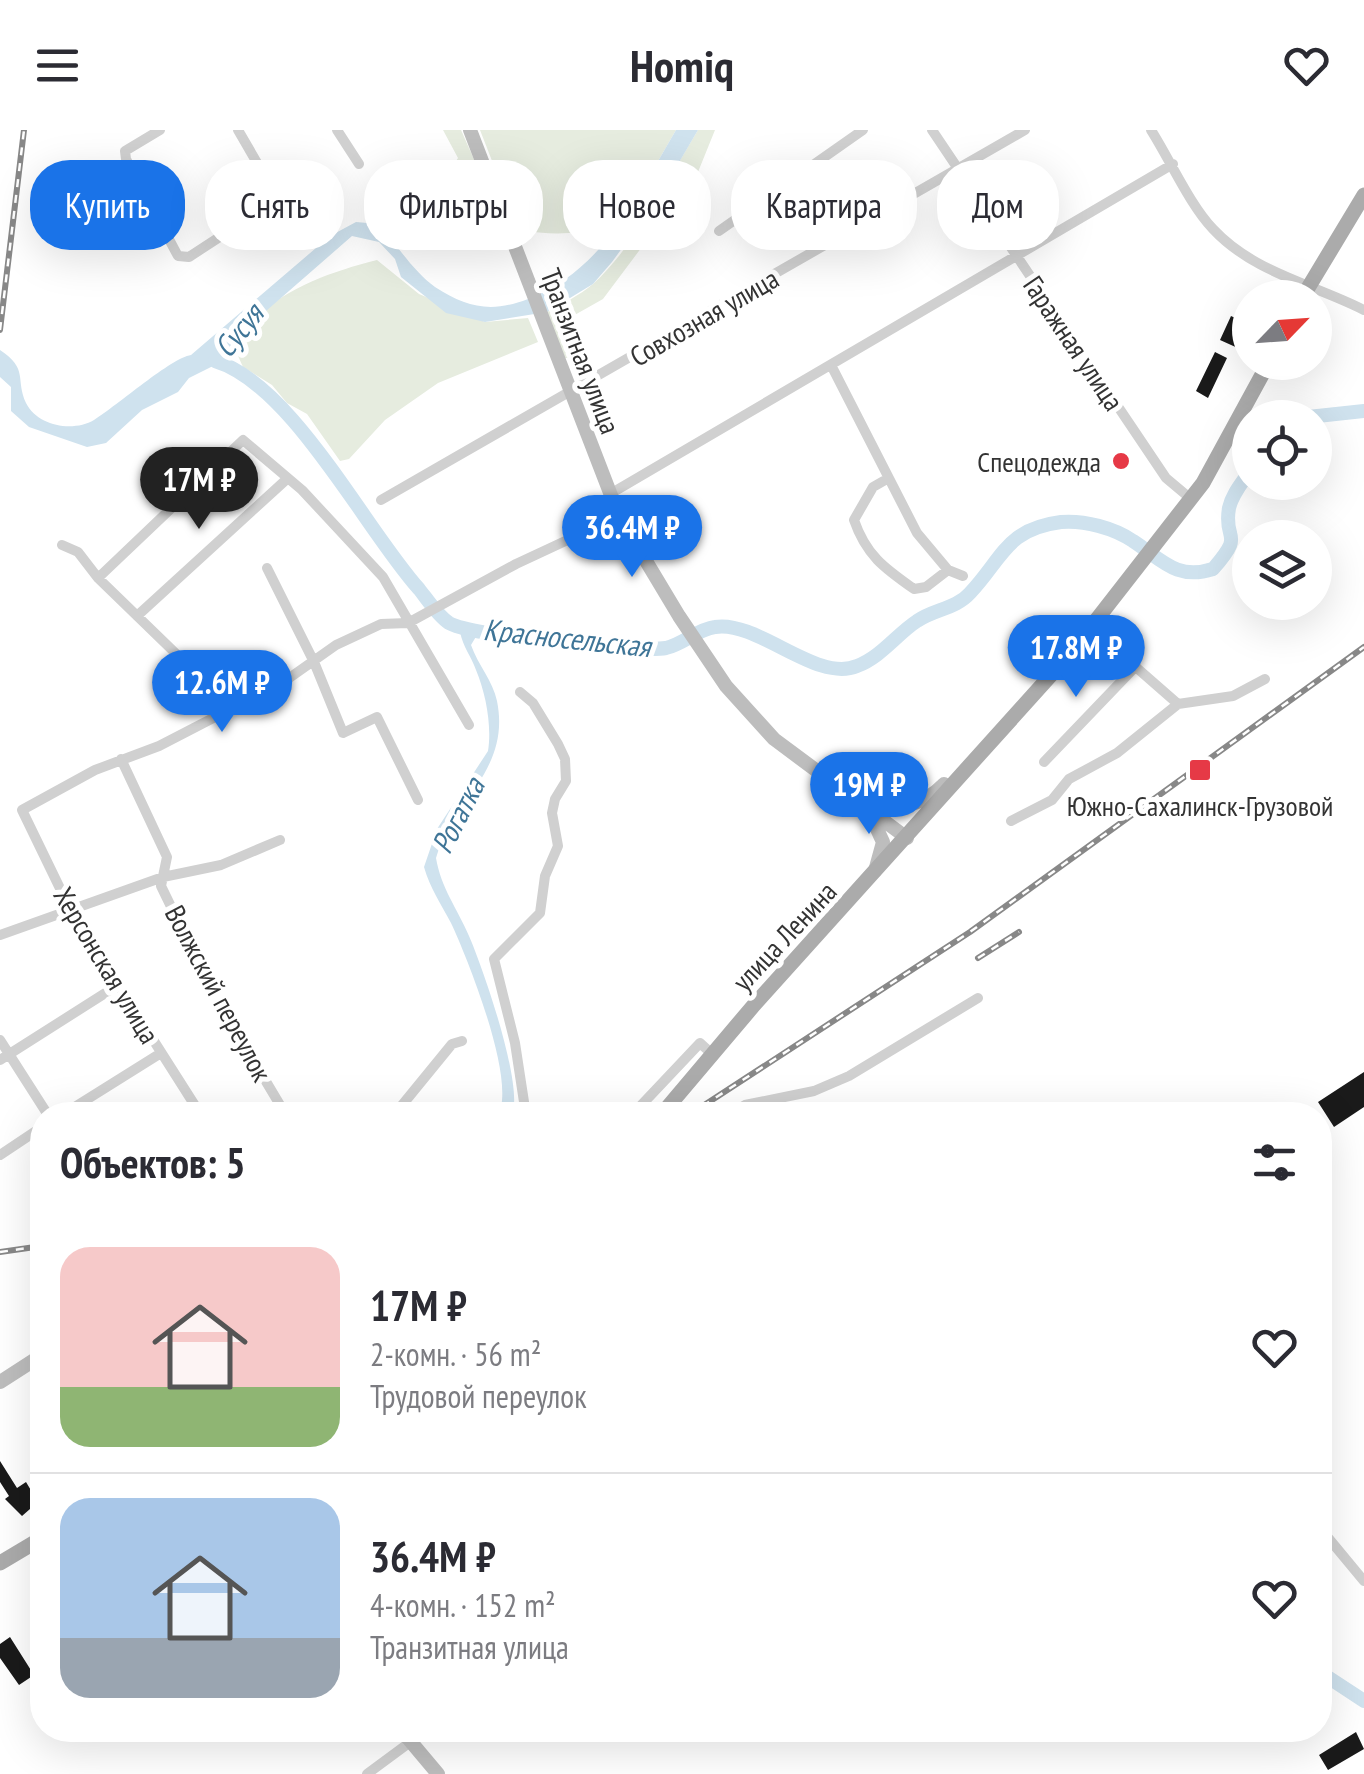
<!DOCTYPE html>
<html lang="ru">
<meta charset="utf-8">
<style>
:root{--surface:#fff;--page:#f7f7f7;--text:#2b2b33;--muted:#7c7c81;--line:#e1e1e2;--accent:#1a73e8}
body{margin:0;font-family:"PT Sans Narrow",sans-serif;background:var(--page);color:var(--text);height:100vh;display:flex;flex-direction:column;font-size:38px;white-space:nowrap}
*{box-sizing:border-box;margin:0}
p{font-size:32px;color:var(--muted)}
.icon{flex:none;width:55px;height:55px;fill:none;stroke:currentColor;stroke-width:2;stroke-linecap:round;stroke-linejoin:round}
.map{position:relative;flex:1;overflow:hidden}
.sheet{position:absolute;left:30px;top:972px;width:1302px;height:640px;display:flex;flex-direction:column;background:var(--surface);border-radius:40px;box-shadow:0 10px 40px #0002}
.sheet>*{flex:none}
.top-card{position:absolute;left:30px;top:30px;width:1305px;height:90px;display:flex;gap:20px}
.needle{width:65px;rotate:65deg}
.fabs{position:absolute;left:1232px;top:150px;display:grid;gap:20px}
.fabs a{display:grid;place-items:center;width:100px;height:100px;border-radius:50%;background:var(--surface);box-shadow:0 10px 40px #0002;font-size:50px}
.price{position:absolute;translate:-50% -85px;padding:0 22px;border-radius:35px;background:var(--accent);color:#fff;font-size:32px;line-height:65px;filter:drop-shadow(0 2px 5px #0008)}
.price::after{content:'';position:absolute;left:50%;top:60px;width:30px;height:22px;margin-left:-15px;background:inherit;clip-path:polygon(0 0,100% 0,50% 100%)}
.price.on{background:#222;color:#fff}
ul{padding:0;list-style:none}
li{display:flex;align-items:center;gap:30px;height:250px;padding:0 30px}
li+li{border-top:2px solid var(--line)}
li span{display:grid;place-items:center;flex:none;width:280px;height:200px;border-radius:30px;color:#555}
li>.icon{margin-inline-start:auto}
span .icon{width:120px;height:120px;fill:#fffc;stroke-width:1}
li b{font-size:42px}
h2{display:flex;justify-content:space-between;align-items:center;height:120px;padding:0 30px;font-size:42px}
.pill{padding:0 35px;border-radius:40px;background:var(--surface);box-shadow:0 10px 40px #0002;font-size:35px;line-height:90px}
.pill.on{background:var(--accent);color:#fff}
header{display:flex;justify-content:space-between;align-items:center;height:130px;padding:0 30px;background:var(--surface);font-size:45px;font-weight:700}
.map>svg:first-child{display:block}
.green{fill:#e6ecdf}
.water{fill:#cfe2ee}
.lines{fill:none;stroke-linecap:round;stroke-linejoin:round}
.river{stroke:#cfe2ee;stroke-width:14}
.building{fill:#1a1a1a}
.street{stroke:#d0d0d0;stroke-width:10}
.secondary{stroke:#bdbdbd;stroke-width:14}
.primary{stroke:#ababab;stroke-width:15}
.rail-casing{stroke:#888;stroke-width:6}
.rail{stroke:#fff;stroke-width:2.5;stroke-dasharray:8;stroke-linecap:butt}
.poi-dot{fill:#e63946;stroke:#fff;stroke-width:4}
.labels{text-anchor:middle;dominant-baseline:central;stroke-width:10;stroke-linejoin:round;paint-order:stroke}
.street-label{font-size:28px;fill:#333;stroke:#fff}
.poi-label{font-size:28px;fill:#333;stroke:#fff;text-anchor:end}
.water-label{font-size:30px;font-style:italic;fill:#3f7597;stroke:#fff}
</style>
<header><svg class="icon" aria-label="menu" viewBox="0 0 24 24"><path d="M4 6h16M4 12h16M4 18h16"/></svg>Homiq<svg class="icon" aria-label="heart" viewBox="0 0 24 24"><path d="M12 20l-8-8c-3-5 5-10 8-4 3-6 11-1 8 4z"/></svg></header>
<div class="map">
<svg width="1364" height="1644" viewBox="0 0 1364 1644">
<rect width="100%" height="100%" fill="#fff"/>
<path class="green" d="M443,0H461L484,52L500,105C447,120 432,105 396,67C421,34 416,47 450,40L458,28Z
M480,0H676C632,75 619,116 519,100Z
M698,0H715L698,42L603,169L564,191L571,228H562L547,182C562,174 580,165 593,154C636,115 668,49 698,0Z
M377,130L419,164L485,192L528,188L538,212L438,253L385,290L349,329L340,331L307,284L287,273L272,255L243,237L234,217C260,166 325,143 377,130Z"/>
<path class="water" d="M676,0H698L657,70L612,132L593,154L547,182L485,192L446,183L401,147L395,129L379,112L352,106L242,202L215,235L189,248L178,262L142,280L106,313L87,317L29,297L11,281V257L0,247V220C29,239 15,249 26,273C38,297 74,302 94,290C118,275 171,228 191,225L330,106L356,92L379,94C396,114 413,141 435,157C467,178 492,183 528,169C604,140 637,66 676,0Z
M460,502L477,505L471,515C478,535 493,551 497,571C511,640 453,671 436,728C441,758 457,778 469,806C483,838 524,956 512,985H498C517,952 468,829 451,793C441,774 430,758 424,737L437,699L488,621C492,596 486,564 476,540C471,526 463,517 460,502Z"/>
<g class="lines">
<path class="river" d="M215,231C292,254 365,399 419,459C427,469 438,486 449,493C471,506 639,523 666,518C683,514 698,499 715,497C758,490 816,553 857,536C881,527 897,504 917,491C934,479 956,479 970,463C1003,428 1006,399 1061,392C1084,390 1114,398 1133,411C1161,429 1176,451 1213,439C1246,401 1223,413 1229,378C1232,364 1242,353 1250,341
M1299,288L1364,281
M1320,1542L1364,1571"/>
</g>
<path class="building" d="M1231,186L1250,195L1240,219L1220,210Z
M1215,222L1227,228L1208,268L1196,261Z
M1364,942V977L1334,997L1318,972Z
M0,1331L17,1358L26,1352L38,1372L22,1386L5,1369L9,1366L0,1352Z
M10,1507L34,1545L19,1555L0,1528V1514Z
M1356,1602L1364,1619L1328,1640L1319,1625Z"/>
<g class="lines">
<path class="street" d="M160,0L125,21L126,29L178,126L189,127L278,69L238,0
M337,0L359,34
M932,0L1166,348L1191,369
M1151,0C1170,30 1190,75 1213,99C1254,143 1313,154 1364,180
M719,101L863,0
M831,235L917,403L948,440
M887,349L873,357L854,390C866,425 884,438 914,459L926,457L948,440L963,446
M610,364L1173,34
M381,370L1025,0
M62,415L78,422L98,448L199,546L221,583
M267,438L314,532L343,603L377,587L418,670
M98,448L243,310L302,360L383,447L469,595
M137,486L288,348
M1090,497L1178,574
M520,562L533,573L558,614L565,629L566,651L555,669L552,683L558,716L545,746L540,783L494,829L515,913L526,985
M121,629L167,727L161,756L212,861L286,985
M1044,632L1136,536
M1011,691L1052,670L1069,649L1117,623L1178,574L1233,566L1265,549
M0,805L163,747L221,735L280,710
M0,910L48,985
M0,930L118,855
M62,985L161,923
M201,985L70,779L22,680L95,640L159,616L285,551L336,515L381,494L408,493L516,434L619,386
M394,985L452,914L462,911
M632,985L700,913L712,924
M727,985L745,975L814,961L849,946L978,868
M0,1025L42,997
M1320,1398L1364,1451
M367,1644L413,1610"/>
<path class="secondary" d="M470,0L619,386L679,486L726,556L774,609L907,708
M864,672C896,678 919,680 944,654
M871,686L883,712L875,741
M0,1252L42,1225
M401,1600L438,1644"/>
<path class="primary" d="M1302,168L1364,65
M661,985L754,875L1069,525L1203,353L1269,232
M0,1433L42,1408"/>
<defs>
<path id="rail" d="M0,200L24,0
M978,828L1019,802
M689,985L970,802L1364,517
M0,1122L42,1116"/>
</defs>
<use href="#rail" class="rail-casing"/>
<use href="#rail" class="rail"/>
</g>
<g class="poi-dot">
<circle cx="1121" cy="331" r="10"/>
<rect x="1188" y="628" width="24" height="24" rx="5"/>
</g>
<g class="labels">
<g class="street-label">
<text transform="translate(704 187) rotate(-30)">Совхозная улица</text>
<text transform="translate(1074 213) rotate(56)">Гаражная улица</text>
<text transform="translate(581 221) rotate(69)">Транзитная улица</text>
<text transform="translate(784 806) rotate(-47)">улица Ленина</text>
<text transform="translate(107 835) rotate(59)">Херсонская улица</text>
<text transform="translate(219 863) rotate(62)">Волжский переулок</text>
</g>
<g class="poi-label">
<text x="1101" y="331">Спецодежда</text>
<text x="1200" y="675" text-anchor="middle">Южно-Сахалинск-Грузовой</text>
</g>
<g class="water-label">
<text transform="translate(238 200) rotate(-51)">Сусуя</text>
<text transform="translate(567 507) rotate(6)">Красносельская</text>
<text transform="translate(457 685) rotate(-63)">Рогатка</text>
</g>
</g>
</svg>
<div class="fabs">
<a><svg class="needle" viewBox="-14 -14 28 28"><path d="M0-13l5 13h-10z" fill="#e53935"/><path d="M0 13l5-13h-10z" fill="#7c7c81"/></svg></a>
<a><svg class="icon" aria-label="locate" viewBox="0 0 24 24"><circle cx="12" cy="12" r="6"/><path d="M12 2v4M12 18v4M2 12h4M18 12h4"/></svg></a>
<a><svg class="icon" aria-label="layers" viewBox="0 0 24 24"><path d="M12 4l9 5-9 5-9-5zM3 14l9 5 9-5"/></svg></a>
</div>
<b class="price on" style="left:199px;top:402px">17M ₽</b>
<b class="price" style="left:632px;top:450px">36.4M ₽</b>
<b class="price" style="left:1076px;top:570px">17.8M ₽</b>
<b class="price" style="left:222px;top:605px">12.6M ₽</b>
<b class="price" style="left:869px;top:707px">19M ₽</b>
<div class="top-card">
<a class="pill on">Купить</a>
<a class="pill">Снять</a>
<a class="pill">Фильтры</a>
<a class="pill">Новое</a>
<a class="pill">Квартира</a>
<a class="pill">Дом</a>
</div>
<section class="sheet">
<h2>Объектов: 5<svg class="icon" aria-label="filters" viewBox="0 0 24 24"><path d="M4 7h16M4 17h16"/><circle cx="9" cy="7" r="2"/><circle cx="15" cy="17" r="2"/></svg></h2>
<ul>
<li><span style="background:linear-gradient(#f6c9c9 70%,#8fb573 0)"><svg class="icon" aria-label="home" viewBox="0 0 24 24"><path d="M3 11l9-7 9 7M6 9v11h12V9"/></svg></span><div><b>17M ₽</b><p>2-комн. · 56 m²</p><p>Трудовой переулок</p></div><svg class="icon" aria-label="heart" viewBox="0 0 24 24"><path d="M12 20l-8-8c-3-5 5-10 8-4 3-6 11-1 8 4z"/></svg></li>
<li><span style="background:linear-gradient(#a9c7e8 70%,#9aa5b1 0)"><svg class="icon" aria-label="home" viewBox="0 0 24 24"><path d="M3 11l9-7 9 7M6 9v11h12V9"/></svg></span><div><b>36.4M ₽</b><p>4-комн. · 152 m²</p><p>Транзитная улица</p></div><svg class="icon" aria-label="heart" viewBox="0 0 24 24"><path d="M12 20l-8-8c-3-5 5-10 8-4 3-6 11-1 8 4z"/></svg></li>
</ul>
</section>
</div>
